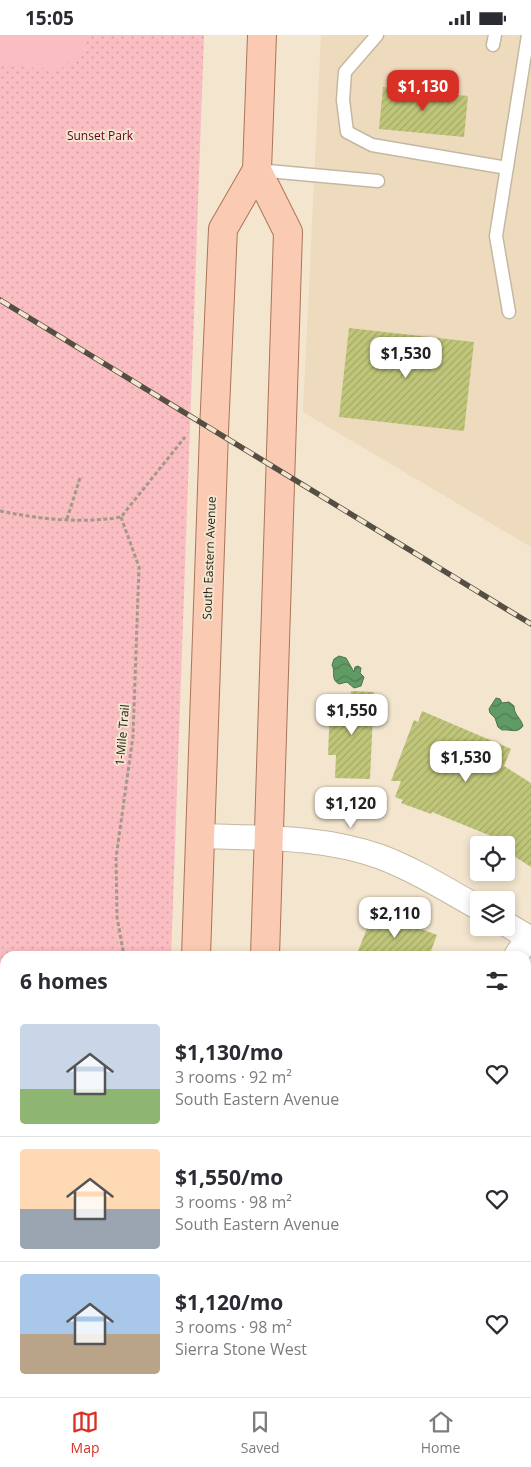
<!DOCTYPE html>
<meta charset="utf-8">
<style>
:root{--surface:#fff;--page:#f7f7f7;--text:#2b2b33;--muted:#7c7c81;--line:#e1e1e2;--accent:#d93025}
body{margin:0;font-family:"Open Sans",sans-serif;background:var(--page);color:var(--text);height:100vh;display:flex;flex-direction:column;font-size:19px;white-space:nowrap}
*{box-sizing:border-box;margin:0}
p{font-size:16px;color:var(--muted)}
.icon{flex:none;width:28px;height:28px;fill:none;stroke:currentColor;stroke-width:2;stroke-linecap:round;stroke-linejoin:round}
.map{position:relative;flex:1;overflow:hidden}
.side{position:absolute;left:0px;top:916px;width:531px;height:446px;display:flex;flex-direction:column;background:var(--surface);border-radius:15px 15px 0 0;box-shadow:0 2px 8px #0003}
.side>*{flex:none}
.buttons{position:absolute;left:470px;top:801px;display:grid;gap:10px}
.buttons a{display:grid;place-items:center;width:45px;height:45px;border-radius:5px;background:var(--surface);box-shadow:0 2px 8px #0003;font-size:25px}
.price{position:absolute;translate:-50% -42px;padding:0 11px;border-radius:10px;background:#fff;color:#222;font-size:16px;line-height:32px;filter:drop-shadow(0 1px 2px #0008)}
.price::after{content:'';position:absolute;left:50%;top:30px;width:15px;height:11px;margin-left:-8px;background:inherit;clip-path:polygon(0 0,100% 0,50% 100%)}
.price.current{background:var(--accent);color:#fff}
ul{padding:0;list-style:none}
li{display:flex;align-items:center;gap:15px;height:125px;padding:0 20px}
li+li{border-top:1px solid var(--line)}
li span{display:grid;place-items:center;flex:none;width:140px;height:100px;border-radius:5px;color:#555}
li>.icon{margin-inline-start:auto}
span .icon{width:60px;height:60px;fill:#fffc;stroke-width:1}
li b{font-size:21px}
h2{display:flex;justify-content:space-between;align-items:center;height:60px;padding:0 20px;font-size:21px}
.status{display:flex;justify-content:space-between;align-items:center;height:35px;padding:0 25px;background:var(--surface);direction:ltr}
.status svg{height:14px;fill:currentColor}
.tabs{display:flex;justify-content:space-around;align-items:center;height:70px;border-top:1px solid var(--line);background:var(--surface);font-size:14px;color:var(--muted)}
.tabs a{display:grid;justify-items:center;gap:2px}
.tabs .current{color:var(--accent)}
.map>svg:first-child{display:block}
.built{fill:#eedbbe}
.park{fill:url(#park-dots)}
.pitch{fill:#f9bdc2}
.water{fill:url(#water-waves);stroke:#4c734c}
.building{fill:url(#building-hatch)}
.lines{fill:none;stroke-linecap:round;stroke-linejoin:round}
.lane-casing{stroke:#c5b8a2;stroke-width:15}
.street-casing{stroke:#c5b8a2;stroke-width:26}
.primary-casing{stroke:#ab7559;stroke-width:30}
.path{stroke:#a59a88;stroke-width:3;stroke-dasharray:4 2.5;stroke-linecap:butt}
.lane{stroke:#fff;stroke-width:12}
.street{stroke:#fff;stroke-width:24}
.primary{stroke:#fbcab3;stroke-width:28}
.rail-casing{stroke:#554e42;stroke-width:5.5}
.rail{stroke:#f3e5ce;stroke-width:4;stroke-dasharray:11;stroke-linecap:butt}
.labels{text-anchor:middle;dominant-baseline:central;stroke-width:4;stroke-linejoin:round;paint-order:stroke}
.park-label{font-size:12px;fill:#640020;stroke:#f3e5ce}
.street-label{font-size:12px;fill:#1d1810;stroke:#f3e5ce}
</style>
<div class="status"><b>15:05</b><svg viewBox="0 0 49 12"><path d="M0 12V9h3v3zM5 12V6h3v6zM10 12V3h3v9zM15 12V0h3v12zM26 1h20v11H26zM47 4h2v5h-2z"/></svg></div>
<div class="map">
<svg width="531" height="1362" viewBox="0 0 531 1362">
<defs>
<pattern id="park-dots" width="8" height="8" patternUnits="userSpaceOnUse" patternTransform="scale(1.25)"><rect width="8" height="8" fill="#f9bdc2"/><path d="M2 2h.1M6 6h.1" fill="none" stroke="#d5a2a6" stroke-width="1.8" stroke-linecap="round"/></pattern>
<pattern id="water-waves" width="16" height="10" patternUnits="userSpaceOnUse" patternTransform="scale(1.25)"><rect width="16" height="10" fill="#609a65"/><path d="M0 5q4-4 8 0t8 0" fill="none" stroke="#4f7d52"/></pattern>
<pattern id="building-hatch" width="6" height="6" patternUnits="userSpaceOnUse" patternTransform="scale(1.25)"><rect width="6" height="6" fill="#bfc679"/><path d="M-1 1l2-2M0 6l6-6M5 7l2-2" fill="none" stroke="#a4a968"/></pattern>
</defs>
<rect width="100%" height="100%" fill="#f3e5ce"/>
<path class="built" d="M321,0H531V512L303,377Z"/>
<path class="park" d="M0,0H204L171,921H5V1358H157V1362H0Z"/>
<path class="pitch" d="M0,0H87L86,13L61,34L0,31Z"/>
<path class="water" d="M339,621L346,623L354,637L355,632L358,631L361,633L360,638L364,642L361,651L354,653L347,647L339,649C330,644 336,637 332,630L334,624Z
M496,663L500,664L502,668L509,667L514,671C514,680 521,683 523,691C517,699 511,694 502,695L498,692L495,683L490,678L489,674Z"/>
<path class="building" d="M383,52L468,61L464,102L379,94Z
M349,293L474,307L464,396L339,382Z
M351,656L374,657L370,744L335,743L336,720H328L330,671L350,672Z
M422,676L511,714L504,731L531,748V832L506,816V810H498L501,805L432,777L431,779L401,768L403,765L395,762L401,746H391L414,685L418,687Z
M374,876L437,900L429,921H356Z"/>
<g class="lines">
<defs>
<path id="lane" d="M377,0L345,37L343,65L347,97L372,110L507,133
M493,10L495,0
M257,135L378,146
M509,277L496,201L528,0"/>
<path id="street" d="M199,801C260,803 323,801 381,822C415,835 447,855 479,873
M506,889L531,904
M516,921L528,902
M453,1362V1358"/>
<path id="primary" d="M262,0L257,135L288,197L265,921
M196,921L214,396L223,194L257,135
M217,1362L218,1358"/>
</defs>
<use href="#lane" class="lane-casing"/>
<use href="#street" class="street-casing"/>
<use href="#primary" class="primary-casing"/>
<path class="path" d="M0,476C39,484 82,489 121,482L185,402
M121,482L139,532L133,701L116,823L117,882L124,921
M67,484L80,443
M106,1362V1358"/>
<use href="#lane" class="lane"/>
<use href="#street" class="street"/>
<use href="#primary" class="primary"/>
<defs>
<path id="rail" d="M0,265L531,589"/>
</defs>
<use href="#rail" class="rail-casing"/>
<use href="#rail" class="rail"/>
</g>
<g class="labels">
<g class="park-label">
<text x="100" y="100">Sunset Park</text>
</g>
<g class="street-label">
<text transform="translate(209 523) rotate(-88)">South Eastern Avenue</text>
<text transform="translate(122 700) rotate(-85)">1-Mile Trail</text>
</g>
</g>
</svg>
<div class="buttons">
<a><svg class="icon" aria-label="locate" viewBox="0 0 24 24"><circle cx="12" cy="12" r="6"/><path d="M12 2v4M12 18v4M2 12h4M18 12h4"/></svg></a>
<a><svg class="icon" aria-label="layers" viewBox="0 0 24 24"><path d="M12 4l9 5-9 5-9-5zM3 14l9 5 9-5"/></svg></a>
</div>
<b class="price current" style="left:423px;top:77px">$1,130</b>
<b class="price" style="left:406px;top:344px">$1,530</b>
<b class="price" style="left:352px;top:701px">$1,550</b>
<b class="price" style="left:466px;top:748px">$1,530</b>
<b class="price" style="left:351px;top:794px">$1,120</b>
<b class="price" style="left:395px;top:904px">$2,110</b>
<section class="side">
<h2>6 homes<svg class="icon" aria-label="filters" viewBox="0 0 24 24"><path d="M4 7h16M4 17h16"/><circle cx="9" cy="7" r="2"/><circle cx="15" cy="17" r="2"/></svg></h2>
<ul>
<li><span style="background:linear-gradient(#c9d6e8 65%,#8fb573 0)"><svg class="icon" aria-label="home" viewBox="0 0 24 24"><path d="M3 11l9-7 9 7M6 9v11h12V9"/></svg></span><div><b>$1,130/mo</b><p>3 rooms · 92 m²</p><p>South Eastern Avenue</p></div><svg class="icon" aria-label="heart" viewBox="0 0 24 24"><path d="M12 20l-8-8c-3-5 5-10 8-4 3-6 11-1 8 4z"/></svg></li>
<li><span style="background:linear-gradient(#ffd9b3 60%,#9aa5b1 0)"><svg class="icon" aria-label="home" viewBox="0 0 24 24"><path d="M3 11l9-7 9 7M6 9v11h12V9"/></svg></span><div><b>$1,550/mo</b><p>3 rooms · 98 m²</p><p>South Eastern Avenue</p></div><svg class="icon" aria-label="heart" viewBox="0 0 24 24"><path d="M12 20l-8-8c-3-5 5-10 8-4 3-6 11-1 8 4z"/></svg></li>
<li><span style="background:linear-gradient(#a9c7e8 60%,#b9a48a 0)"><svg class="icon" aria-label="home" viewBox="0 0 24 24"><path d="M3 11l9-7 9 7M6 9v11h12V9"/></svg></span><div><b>$1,120/mo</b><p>3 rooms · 98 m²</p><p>Sierra Stone West</p></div><svg class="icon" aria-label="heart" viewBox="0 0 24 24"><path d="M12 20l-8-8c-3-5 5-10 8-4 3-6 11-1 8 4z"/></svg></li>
</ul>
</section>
</div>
<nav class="tabs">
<a class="current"><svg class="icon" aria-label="map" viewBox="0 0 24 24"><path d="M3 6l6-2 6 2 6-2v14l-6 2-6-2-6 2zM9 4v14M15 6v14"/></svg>Map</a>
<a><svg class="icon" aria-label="saved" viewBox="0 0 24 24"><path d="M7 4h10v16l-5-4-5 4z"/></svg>Saved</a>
<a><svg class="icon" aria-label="home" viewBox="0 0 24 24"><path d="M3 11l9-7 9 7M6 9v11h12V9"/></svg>Home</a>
</nav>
